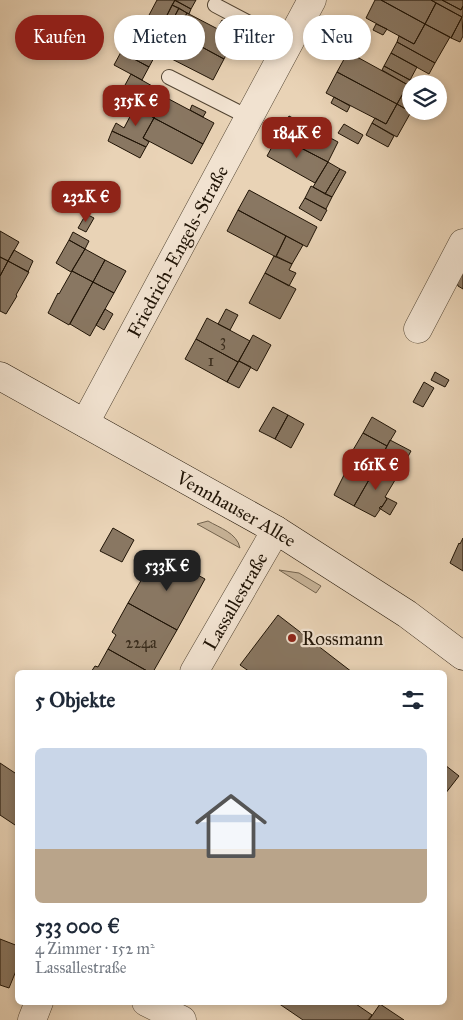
<!DOCTYPE html>
<html lang="de">
<meta charset="utf-8">
<style>
:root{--surface:#fff;--page:#f2f2f3;--text:#1f2937;--muted:#747a83;--line:#e0e1e3;--accent:#8f2418}
body{margin:0;font-family:"IM FELL Great Primer",serif;background:var(--page);color:var(--text);height:100vh;display:flex;flex-direction:column;font-size:19px;white-space:nowrap}
*{box-sizing:border-box;margin:0}
p{font-size:16px;color:var(--muted)}
.icon{flex:none;width:28px;height:28px;fill:none;stroke:currentColor;stroke-width:2;stroke-linecap:round;stroke-linejoin:round}
.map{position:relative;flex:1;overflow:hidden}
.side{position:absolute;left:15px;top:670px;width:432px;height:335px;display:flex;flex-direction:column;background:var(--surface);border-radius:8px;box-shadow:0 2px 8px #0003}
.side>*{flex:none}
.banner{position:absolute;left:15px;top:15px;width:434px;height:45px;display:flex;gap:10px}
.buttons{position:absolute;left:402px;top:75px;display:grid;gap:10px}
.buttons a{display:grid;place-items:center;width:45px;height:45px;border-radius:50%;background:var(--surface);box-shadow:0 2px 8px #0003;font-size:25px}
.price{position:absolute;translate:-50% -42px;padding:0 11px;border-radius:10px;background:var(--accent);color:#fff;font-size:16px;line-height:32px;filter:drop-shadow(0 1px 2px #0008)}
.price::after{content:'';position:absolute;left:50%;top:30px;width:15px;height:11px;margin-left:-8px;background:inherit;clip-path:polygon(0 0,100% 0,50% 100%)}
.price.selected{background:#222;color:#fff}
ul{padding:0;list-style:none}
li{display:grid;align-content:center;gap:10px;height:265px;padding:0 20px}
li+li{border-top:1px solid var(--line)}
li span{display:grid;place-items:center;height:155px;border-radius:8px;color:#555}
li>.icon{margin-inline-start:auto}
span .icon{width:90px;height:90px;fill:#fffc;stroke-width:1}
li b{font-size:21px}
h2{display:flex;justify-content:space-between;align-items:center;height:60px;padding:0 20px;font-size:21px}
.tag{padding:0 18px;border-radius:22px;background:var(--surface);box-shadow:0 2px 8px #0003;font-size:18px;line-height:45px}
.tag.selected{background:var(--accent);color:#fff}
.map>svg:first-child{display:block}
.green{fill:#c7b398;stroke:#74644f}
.building{fill:#897762;stroke:#201406}
.lines{fill:none;stroke-linecap:round;stroke-linejoin:round}
.lane-casing{stroke:#524432;stroke-width:16}
.street-casing{stroke:#524432;stroke-width:29}
.secondary-casing{stroke:#201406;stroke-width:29}
.lane{stroke:#f1e2d0;stroke-width:14}
.street{stroke:#f1e2d0;stroke-width:28}
.secondary{stroke:#f1e2d0;stroke-width:28}
.poi-dot{fill:#8f2418;stroke:#f1e2d0;stroke-width:2}
.labels{text-anchor:middle;dominant-baseline:central;stroke-width:4.5;stroke-linejoin:round;paint-order:stroke}
.number-label{font-size:16px;fill:#3a2d1d}
.street-label{font-size:19px;fill:#201406;stroke:#f1e2d0}
.poi-label{font-size:19px;fill:#201406;stroke:#f1e2d0;text-anchor:start}
</style>
<div class="map">
<svg width="463" height="1020" viewBox="0 0 463 1020">
<rect width="100%" height="100%" fill="#e9d3b6"/>
<filter id="stains"><feTurbulence type="fractalNoise" baseFrequency=".004" numOctaves="4"/><feColorMatrix values="0 0 0 0 .2 0 0 0 0 .09 0 0 0 0 .02 0 0 0 .5 -.17"/></filter>
<radialGradient id="worn" r=".72"><stop offset=".6" stop-color="#630" stop-opacity="0"/><stop offset="1" stop-color="#630" stop-opacity=".3"/></radialGradient>
<path class="green" d="M208,521C220,528 237,533 240,548L197,524Z
M279,570L299,573L321,586L316,593Z"/>
<path class="building" d="M157,0H175L162,25L148,17Z
M174,0H196L191,9Z
M175,0L191,9L189,14L172,5Z
M375,0H381L425,24L414,44L366,18Z
M381,0H431L436,3L425,24Z
M431,0H442L461,10L463,6V15L462,17Z
M442,0H463V6L461,10Z
M436,3L462,17L451,38L425,24Z
M172,5L179,8L168,29L162,25Z
M179,8L187,13L176,33L168,29Z
M187,13L235,38L224,59L176,33Z
M462,17L463,36L460,42L451,38Z
M222,20L239,30L235,38L217,29Z
M157,23L176,33L164,55L165,56L160,58L154,56L156,54L144,47Z
M376,24L387,29L383,35L373,30Z
M425,24L450,37L435,63L397,42L399,36L414,44Z
M176,33L224,59L213,80L164,55Z
M128,39L156,54L149,67L121,52Z
M397,42L435,63L429,74L391,53Z
M121,52L149,67L142,80L114,65Z
M348,52L408,85L397,104L337,72Z
M391,53L417,67L410,80L384,66Z
M384,66L410,80L408,85L382,70Z
M337,72L397,104L386,124L326,93Z
M131,74L168,95L167,98L157,93L147,113L118,98Z
M411,79L419,84H411V111H418L416,115L397,104Z
M157,93L165,98L154,118L147,113Z
M165,97L214,123L203,144L154,118Z
M334,97L350,106L347,112L331,103Z
M397,104L411,112L397,137L372,123L375,118L386,124Z
M192,105L206,112L203,117L190,110Z
M135,107L154,118L143,138L149,142L146,147L112,131L116,123L124,128Z
M289,116L338,142L328,162L278,136Z
M154,118L203,144L192,164L143,138Z
M372,123L394,136L388,147L366,135Z
M344,124L363,135L358,144L338,133Z
M112,131L146,147L140,158L108,141Z
M278,136L328,162L315,183L267,156Z
M328,162L340,169L325,194L313,187Z
M340,169L346,172L332,197L325,194Z
M311,186L332,197L326,209L305,198Z
M249,190L317,227L307,247L238,210Z
M305,198L327,210L321,221L299,208Z
M238,210L286,236L276,257L227,231Z
M86,214L94,218L86,232L78,228Z
M0,231L19,242L8,261L0,257Z
M73,232L89,241L85,249L69,240Z
M286,236L303,245L292,264L276,256Z
M69,240L85,249L71,272L56,263Z
M85,249L105,260L93,282L72,271Z
M14,250L33,261L28,272L8,261Z
M274,256L292,264L289,270L296,273L289,286L265,273Z
M0,257L8,261L0,276Z
M105,260L126,271L114,293L93,282Z
M463,260V289L458,286L454,271Z
M8,261L29,272L16,295L17,296L6,314L0,311V276Z
M72,271L93,282L69,325L48,313L58,293L59,294Z
M265,273L296,289L280,319L249,303Z
M93,282L114,293L90,336L70,324Z
M105,309L113,314L104,330L96,325Z
M226,309L238,315L230,330L218,324Z
M207,318L250,341L238,362L196,339Z
M253,335L271,345L257,371L239,361Z
M196,339L238,362L227,382L185,359Z
M239,361L251,367L239,388L227,382Z
M435,372L449,380L445,387L431,380Z
M424,382L434,388L423,407L413,402Z
M273,407L288,415L275,439L259,431Z
M288,415L304,424L291,448L275,439Z
M372,417L396,431L387,446L363,433Z
M363,433L387,446L378,464L353,450Z
M390,440L411,451L398,475L378,464Z
M358,453L378,464L354,506L334,495L344,475L345,476Z
M378,464L398,475L385,497L387,499L375,517L354,506Z
M385,497L397,503L390,515L379,508L381,506L382,507L387,499Z
M113,528L134,540L122,562L100,551Z
M463,538V571L450,563L459,543L460,544Z
M161,555L205,579L177,630L128,603L154,558L158,560Z
M128,603L177,630L153,672H149L108,649L116,635L112,632Z
M278,615L352,672H250L240,665Z
M108,649L149,672H91L95,666L98,667Z
M0,763L18,775V821L15,825L0,815Z
M445,765L459,776L445,794Z
M0,939L18,946V966L9,988L0,985Z
M353,1002L372,1015L368,1020H303L278,1003Z
M380,1004L404,1020H369Z"/>
<g class="lines">
<defs>
<path id="lane" d="M215,5L289,44
M169,77L250,118"/>
<g id="street">
<path d="M418,329L463,243"/>
<path id="s1" d="M85,423L312,0"/>
<path id="s2" d="M194,672L276,530"/>
<path d="M146,1002L182,1020"/>
<path d="M32,1020L39,1002"/>
</g>
<g id="secondary">
<path id="s3" d="M0,376L276,530L407,614L463,656"/>
</g>
</defs>
<use href="#lane" class="lane-casing"/>
<use href="#street" class="street-casing"/>
<use href="#secondary" class="secondary-casing"/>
<use href="#lane" class="lane"/>
<use href="#street" class="street"/>
<use href="#secondary" class="secondary"/>
</g>
<circle class="poi-dot" cx="292" cy="638" r="5"/>
<g class="labels">
<g class="number-label">
<text x="223" y="340">3</text>
<text x="211" y="360">1</text>
<text x="141" y="642">224a</text>
</g>
<g class="street-label">
<text stroke="none"><textPath href="#s1" startOffset="195">Friedrich-Engels-Straße</textPath></text>
<text stroke="none"><textPath href="#s3" startOffset="271">Vennhauser Allee</textPath></text>
<text stroke="none"><textPath href="#s2" startOffset="82">Lassallestraße</textPath></text>
</g>
<g class="poi-label">
<text x="302" y="638">Rossmann</text>
</g>
</g>
<rect width="100%" height="100%" filter="url(#stains)"/>
<rect width="100%" height="100%" fill="url(#worn)"/>
</svg>
<div class="buttons">
<a><svg class="icon" aria-label="layers" viewBox="0 0 24 24"><path d="M12 4l9 5-9 5-9-5zM3 14l9 5 9-5"/></svg></a>
</div>
<b class="price" style="left:136px;top:127px">315K €</b>
<b class="price" style="left:297px;top:159px">184K €</b>
<b class="price" style="left:86px;top:223px">232K €</b>
<b class="price" style="left:376px;top:491px">161K €</b>
<b class="price selected" style="left:167px;top:592px">533K €</b>
<div class="banner">
<a class="tag selected">Kaufen</a>
<a class="tag">Mieten</a>
<a class="tag">Filter</a>
<a class="tag">Neu</a>
</div>
<section class="side">
<h2>5 Objekte<svg class="icon" aria-label="filters" viewBox="0 0 24 24"><path d="M4 7h16M4 17h16"/><circle cx="9" cy="7" r="2"/><circle cx="15" cy="17" r="2"/></svg></h2>
<ul>
<li><span style="background:linear-gradient(#c9d6e8 65%,#b9a48a 0)"><svg class="icon" aria-label="home" viewBox="0 0 24 24"><path d="M3 11l9-7 9 7M6 9v11h12V9"/></svg></span><div><b>533 000 €</b><p>4 Zimmer · 152 m²</p><p>Lassallestraße</p></div></li>
</ul>
</section>
</div>
